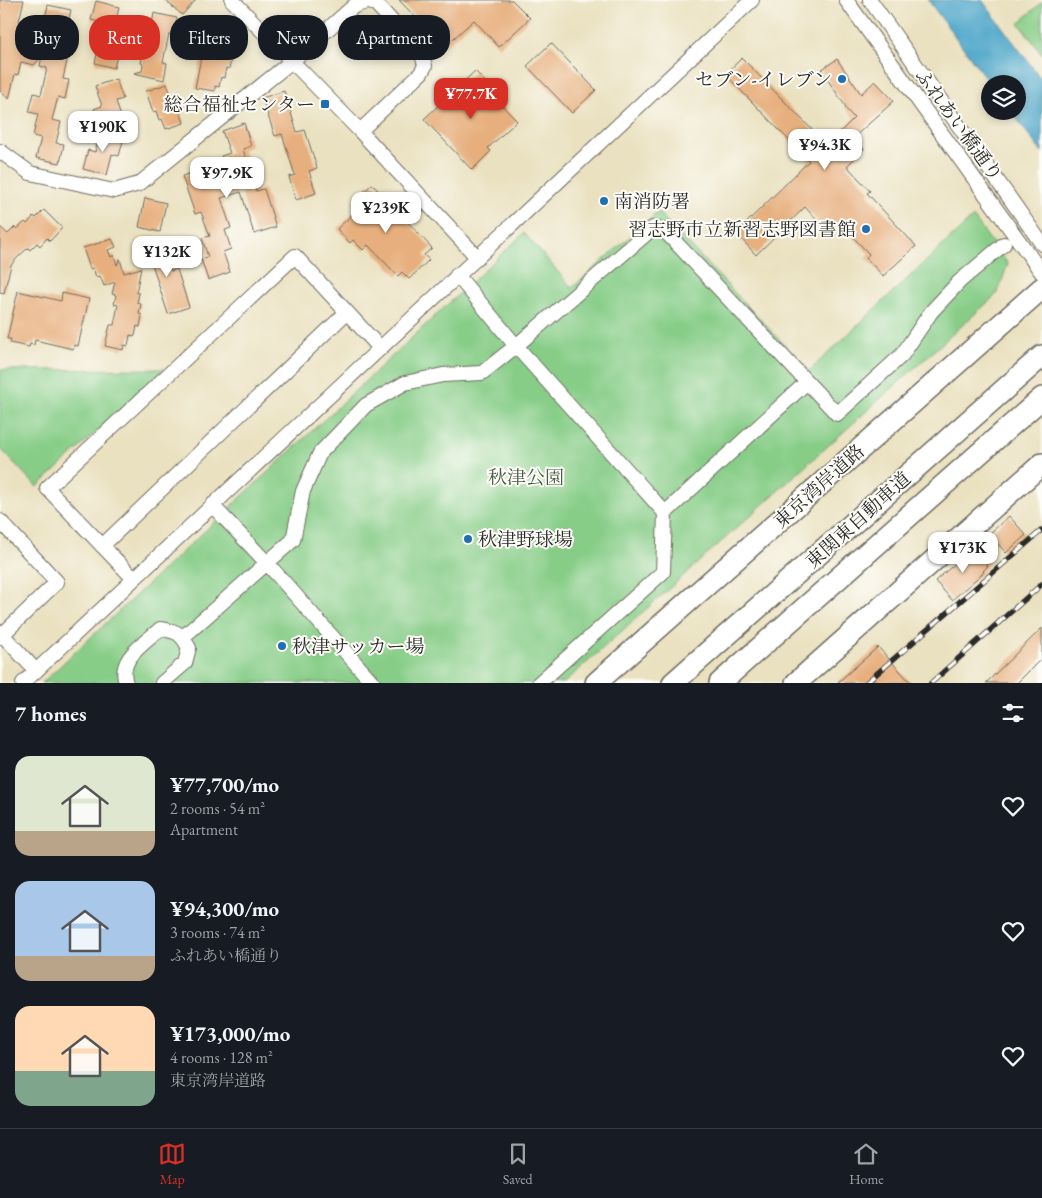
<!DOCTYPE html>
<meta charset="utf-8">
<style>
:root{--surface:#171b24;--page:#20242c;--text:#f1f3f6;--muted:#9ea1a6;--line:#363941;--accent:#d93025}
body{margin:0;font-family:"EB Garamond","Noto Serif JP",serif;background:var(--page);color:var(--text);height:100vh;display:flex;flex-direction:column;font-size:19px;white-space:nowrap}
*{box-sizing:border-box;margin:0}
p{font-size:16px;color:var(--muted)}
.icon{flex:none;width:28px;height:28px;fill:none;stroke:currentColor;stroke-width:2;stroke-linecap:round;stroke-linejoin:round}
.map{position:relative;height:683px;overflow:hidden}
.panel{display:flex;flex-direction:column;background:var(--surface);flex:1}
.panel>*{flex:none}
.hud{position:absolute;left:15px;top:15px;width:500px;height:45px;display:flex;gap:10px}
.tools{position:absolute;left:981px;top:75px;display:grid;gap:10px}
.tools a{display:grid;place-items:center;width:45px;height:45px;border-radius:50%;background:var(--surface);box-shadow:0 2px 8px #0003;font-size:25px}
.price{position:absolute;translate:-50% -42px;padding:0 11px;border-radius:10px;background:#fff;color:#222;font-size:16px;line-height:32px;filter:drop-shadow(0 1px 2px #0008)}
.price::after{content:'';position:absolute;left:50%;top:30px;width:15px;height:11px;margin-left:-8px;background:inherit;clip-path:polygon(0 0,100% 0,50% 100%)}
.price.current{background:var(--accent);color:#fff}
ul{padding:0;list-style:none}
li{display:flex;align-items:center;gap:15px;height:125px;padding:0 15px}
li span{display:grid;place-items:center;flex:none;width:140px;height:100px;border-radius:15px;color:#555}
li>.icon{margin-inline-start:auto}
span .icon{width:60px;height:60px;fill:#fffc;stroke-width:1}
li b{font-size:21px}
h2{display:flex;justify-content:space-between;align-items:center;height:60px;padding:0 15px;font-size:21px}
.tag{padding:0 18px;border-radius:20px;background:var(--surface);box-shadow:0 2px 8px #0003;font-size:18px;line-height:45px}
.tag.current{background:var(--accent);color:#fff}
.tab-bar{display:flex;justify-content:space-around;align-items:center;height:70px;border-top:1px solid var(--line);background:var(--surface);font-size:14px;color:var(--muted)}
.tab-bar a{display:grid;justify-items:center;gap:2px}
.tab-bar .current{color:var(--accent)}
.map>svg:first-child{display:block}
.green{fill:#87cd88;stroke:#597c5a}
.water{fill:#4ca5c9;stroke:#3c687a}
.building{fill:#e7af7d}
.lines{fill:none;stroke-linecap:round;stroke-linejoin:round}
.minor-casing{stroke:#6e6b5f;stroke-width:16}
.highway-casing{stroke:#6e6b5f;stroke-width:24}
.minor{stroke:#fff;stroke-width:14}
.highway{stroke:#fff;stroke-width:21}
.rail-casing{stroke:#2b2b2b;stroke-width:5.5}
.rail{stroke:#fdfcf7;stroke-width:4;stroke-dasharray:11;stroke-linecap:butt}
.poi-dot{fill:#1f6fb2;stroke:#fdfcf7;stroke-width:2}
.labels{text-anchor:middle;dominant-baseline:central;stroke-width:4;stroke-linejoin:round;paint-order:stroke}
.poi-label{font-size:19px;fill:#2b2b2b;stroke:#fdfcf7;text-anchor:end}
.street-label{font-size:19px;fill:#2b2b2b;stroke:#fdfcf7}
.park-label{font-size:19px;fill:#475c47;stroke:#fdfcf7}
</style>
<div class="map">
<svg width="1042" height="683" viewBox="0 0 1042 683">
<rect width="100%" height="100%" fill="#fdfcf7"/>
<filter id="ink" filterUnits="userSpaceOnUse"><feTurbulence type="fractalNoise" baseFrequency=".02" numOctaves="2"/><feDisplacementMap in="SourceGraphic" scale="10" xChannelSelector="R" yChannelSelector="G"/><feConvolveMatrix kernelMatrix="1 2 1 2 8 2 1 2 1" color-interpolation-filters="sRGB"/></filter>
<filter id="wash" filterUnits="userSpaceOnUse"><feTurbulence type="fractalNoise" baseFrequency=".0096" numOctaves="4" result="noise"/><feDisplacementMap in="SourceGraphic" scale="20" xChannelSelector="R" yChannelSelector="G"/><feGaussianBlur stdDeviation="1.12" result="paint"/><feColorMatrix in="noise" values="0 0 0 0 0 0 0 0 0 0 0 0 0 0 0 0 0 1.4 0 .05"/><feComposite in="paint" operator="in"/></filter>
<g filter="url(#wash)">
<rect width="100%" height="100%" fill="#eae1c0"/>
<path class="green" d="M1042,2V54L1019,23Z
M658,212L809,371L973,217L1008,264L997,294L564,683H42L524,233L572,288Z
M165,369L37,487L0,448V370Z"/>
<path class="water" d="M928,0H982L1042,80V153L1011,111H1018V84H990Z"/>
<g id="blocks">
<path class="building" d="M0,0H24L19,21H22L20,32L41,36L48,5L71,10L64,41L71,43L63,79L69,80L65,99L58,97L52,120L61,122L56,143L64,144L60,163L36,158L41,138L33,136L38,114L29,112L34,93L41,95L47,68L40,66L42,56L34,65L21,62L18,75L15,74L9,99L0,91Z
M165,0H196L182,15Z
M399,0H512L530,18L499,47L474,20L444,47Z
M96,1L119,7L115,26L124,28L114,68L95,63L104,23L91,20Z
M154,13L177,18L173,35L169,34L163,62L167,63L164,80L134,73L142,71L143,64L141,63L143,53L139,52L143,32L147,33L149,23L152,24Z
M207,26L227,30L226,34L229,35L227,45L230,46L228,56L232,57L229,69L226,68L224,78L221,77L219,87L215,86V91L195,88Z
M551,43L596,90L572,113L527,66Z
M742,58L827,145L854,118L845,108L846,107L821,70L837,59L861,94L875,81L894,101L853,138L864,149L847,166L870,191L867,193L916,246L883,276L866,258L869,254L840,223L829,233L805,207L756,255L736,233L809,161L725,74Z
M475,71L492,89L489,92L517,121L488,148L491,151L472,170L424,119Z
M116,79L123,99L116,101L122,121L100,128L94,109L102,106L95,86Z
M167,84L172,97L175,96L184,123L166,129L162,119L159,120L156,111L153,112L146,91Z
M284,91L297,132L305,130L317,168L309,171L316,193L296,200L289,177L295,175L282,134L275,136L262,98Z
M244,123L251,146L243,149L256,191L264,189L276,227L254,234L241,192L221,198L231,228L225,230L231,249L223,252L230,272L208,280L201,259L208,257L202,238L210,236L201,212L195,214L182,176L223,163L221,156L230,153L222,131Z
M100,132L124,137L119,156L112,154L107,175L83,169L88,150L95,152Z
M372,184L432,248L424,255L429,260L409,279L402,272L398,276L368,245L363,250L353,240L350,243L337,229L361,206L355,200Z
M145,198L166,203L160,232L139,227Z
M44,210L62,228L50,241L47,238L40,246L37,243L30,250L28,248L19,256L11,265L4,293L0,292V227L8,234L15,227L17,229L25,222L27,224L34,216L36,218Z
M161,238L171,271L177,269L189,307L168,314L145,242Z
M112,239L116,247L108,250L111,257L114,255L117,265L120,259L124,273L141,268L136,293H139L137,303L141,304L139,314L142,315L140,327L137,326L135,336L130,335L128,346L124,345L123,350L105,346L110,325H114L118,305L114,304L116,295L112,294L115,282L104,286L100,276L96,277L93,268L90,269L83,248Z
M18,291L61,301L62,293L89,299L78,346L74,345L73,349L35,340L34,345L30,344L29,347L10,343L11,339H7Z
M1009,516L1026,535L1006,553L989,534Z
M972,549L975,552L977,551L989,562L986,565L988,566L983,571L984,572L952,600L935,581Z
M1042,628V658L1017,683H986Z
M878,647L911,683H837Z"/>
</g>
</g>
<g filter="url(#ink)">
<use href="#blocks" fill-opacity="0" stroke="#6e6b5f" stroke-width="1"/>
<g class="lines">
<defs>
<path id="minor" d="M232,0L360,131L477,257
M846,0L1042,273
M870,0L1042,244
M0,151L30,173L114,191L139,184L292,61L354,6L366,2L376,4L422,54L425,66L421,73L360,131
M457,275L516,346L665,513L663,572L539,683
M212,505L267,563L373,683
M665,513L807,382
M0,521L57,582L0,637
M102,546L346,313
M134,579L47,488L295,256L380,348
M0,632L36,671
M183,637L293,540L303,491L320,453L366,405L405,383L443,375L482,373L516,346L653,228L664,230L837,414L902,355L931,312L960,281L1004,244
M23,683L752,0
M126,683C117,659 144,644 160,629C177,631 181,633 189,648L185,663L162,683"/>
<path id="highway" d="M596,683L1042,288
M673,683L1042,356
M720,683L1042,398
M796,683L1042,464"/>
</defs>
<use href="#minor" class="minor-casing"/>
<use href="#highway" class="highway-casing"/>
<use href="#minor" class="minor"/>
<use href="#highway" class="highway"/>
<defs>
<path id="rail" d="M866,683L1042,530
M931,683L1042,584"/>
</defs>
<use href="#rail" class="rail-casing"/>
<use href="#rail" class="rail"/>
</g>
</g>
<g class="poi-dot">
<circle cx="842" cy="79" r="5"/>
<rect x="320" y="99" width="10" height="10" rx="2.5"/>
<circle cx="604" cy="201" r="5"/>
<circle cx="866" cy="229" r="5"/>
<circle cx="468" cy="539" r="5"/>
<circle cx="282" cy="646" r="5"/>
</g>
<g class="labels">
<g class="poi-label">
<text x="832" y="79">セブン-イレブン</text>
<text x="315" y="104">総合福祉センター</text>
<text x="614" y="201" text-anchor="start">南消防署</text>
<text x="856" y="229">習志野市立新習志野図書館</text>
<text x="478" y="539" text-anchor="start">秋津野球場</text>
<text x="292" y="646" text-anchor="start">秋津サッカー場</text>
</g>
<g class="street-label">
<text transform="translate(959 125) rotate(54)">ふれあい橋通り</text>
<text transform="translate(819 486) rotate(-42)">東京湾岸道路</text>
<text transform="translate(858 520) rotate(-42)">東関東自動車道</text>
</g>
<g class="park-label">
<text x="526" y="477">秋津公園</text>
</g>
</g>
</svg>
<div class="tools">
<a><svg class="icon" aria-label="layers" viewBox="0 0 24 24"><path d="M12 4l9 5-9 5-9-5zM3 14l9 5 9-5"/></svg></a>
</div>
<b class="price current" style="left:471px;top:120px">¥77.7K</b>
<b class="price" style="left:103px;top:153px">¥190K</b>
<b class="price" style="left:825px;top:171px">¥94.3K</b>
<b class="price" style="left:227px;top:199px">¥97.9K</b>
<b class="price" style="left:386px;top:234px">¥239K</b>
<b class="price" style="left:167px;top:278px">¥132K</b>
<b class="price" style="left:963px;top:574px">¥173K</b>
<div class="hud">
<a class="tag">Buy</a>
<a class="tag current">Rent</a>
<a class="tag">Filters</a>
<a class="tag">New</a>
<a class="tag">Apartment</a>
</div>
</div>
<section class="panel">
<h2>7 homes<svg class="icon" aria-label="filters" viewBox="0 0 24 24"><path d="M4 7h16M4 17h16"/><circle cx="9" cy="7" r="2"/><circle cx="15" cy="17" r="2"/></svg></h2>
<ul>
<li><span style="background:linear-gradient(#dfe7d0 75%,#b9a48a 0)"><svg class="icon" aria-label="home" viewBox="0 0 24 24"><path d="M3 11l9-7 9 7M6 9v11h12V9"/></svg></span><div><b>¥77,700/mo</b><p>2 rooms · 54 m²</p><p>Apartment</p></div><svg class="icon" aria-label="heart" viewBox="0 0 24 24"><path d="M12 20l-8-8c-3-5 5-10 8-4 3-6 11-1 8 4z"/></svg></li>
<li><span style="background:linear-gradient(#a9c7e8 75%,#b9a48a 0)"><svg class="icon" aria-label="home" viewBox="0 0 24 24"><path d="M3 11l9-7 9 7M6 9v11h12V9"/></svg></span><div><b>¥94,300/mo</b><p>3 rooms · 74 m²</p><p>ふれあい橋通り</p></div><svg class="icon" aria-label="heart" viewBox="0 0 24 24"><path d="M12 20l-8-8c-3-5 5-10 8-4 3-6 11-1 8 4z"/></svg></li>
<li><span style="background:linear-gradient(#ffd9b3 65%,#7fa58c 0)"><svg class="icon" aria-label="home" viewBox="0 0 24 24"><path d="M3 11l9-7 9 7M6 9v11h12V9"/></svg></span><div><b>¥173,000/mo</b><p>4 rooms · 128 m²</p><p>東京湾岸道路</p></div><svg class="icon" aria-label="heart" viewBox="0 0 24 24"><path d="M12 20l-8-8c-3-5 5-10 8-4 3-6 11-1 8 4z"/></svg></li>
</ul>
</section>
<nav class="tab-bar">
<a class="current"><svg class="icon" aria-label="map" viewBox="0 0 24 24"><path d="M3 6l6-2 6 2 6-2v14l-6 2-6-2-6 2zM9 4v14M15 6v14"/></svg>Map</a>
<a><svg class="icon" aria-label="saved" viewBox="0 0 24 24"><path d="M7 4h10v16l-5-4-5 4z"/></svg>Saved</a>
<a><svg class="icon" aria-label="home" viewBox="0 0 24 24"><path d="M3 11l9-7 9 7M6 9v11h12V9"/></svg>Home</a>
</nav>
